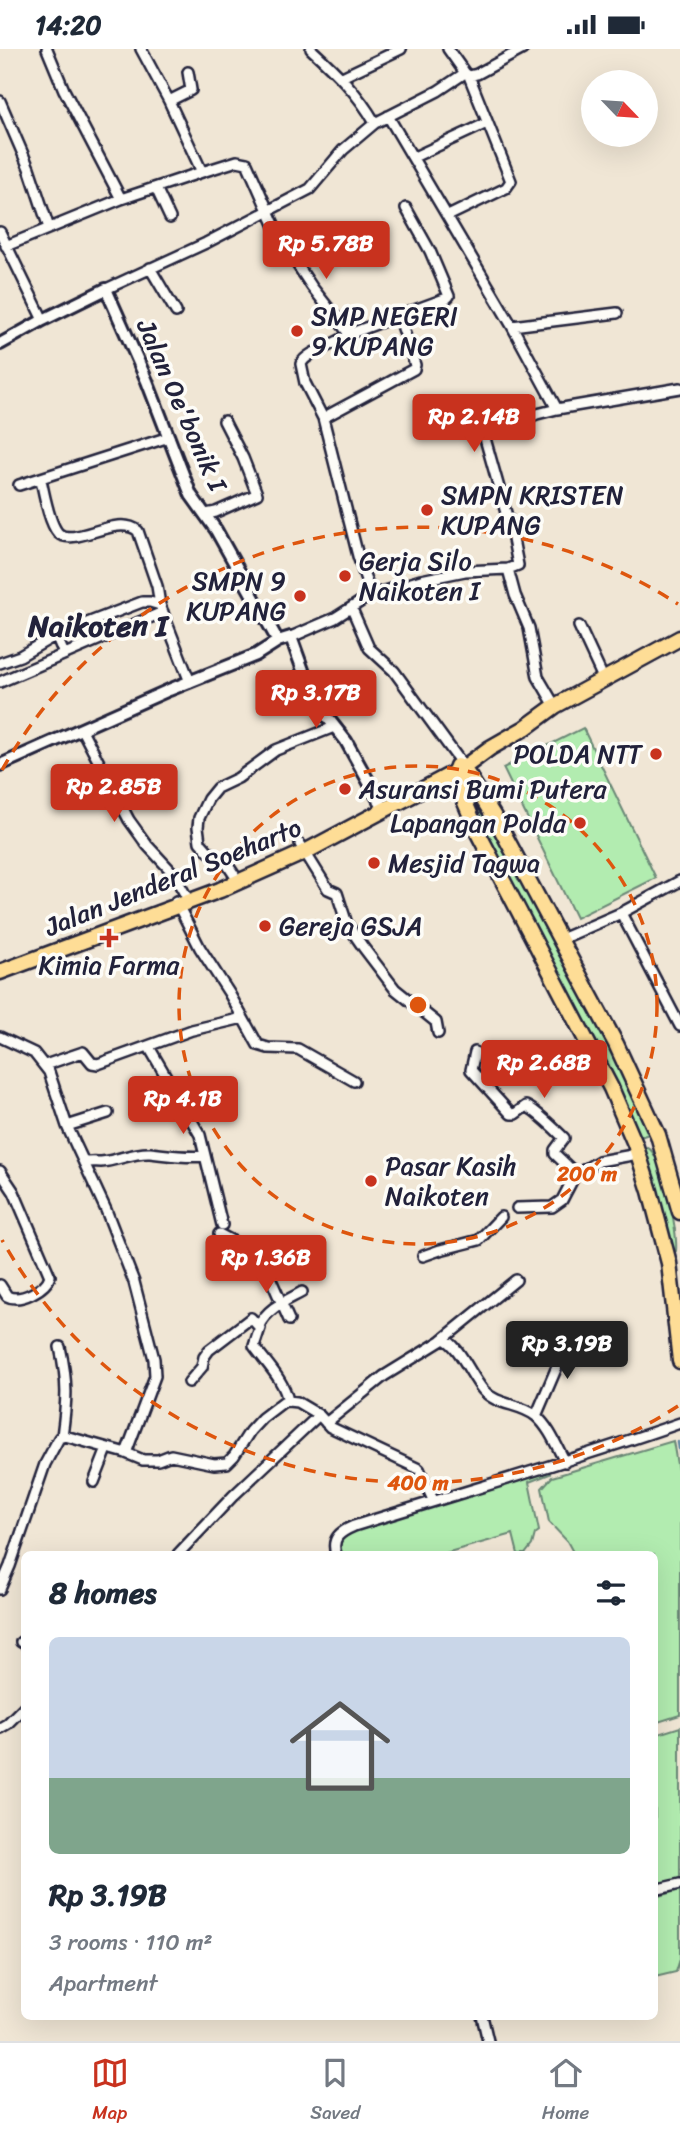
<!DOCTYPE html>
<meta charset="utf-8">
<style>
:root{--surface:#fff;--page:#f2f2f3;--text:#1f2937;--muted:#747a83;--line:#e0e1e3;--accent:#c8321e}
body{margin:0;font-family:Sriracha,sans-serif;background:var(--page);color:var(--text);height:100vh;display:flex;flex-direction:column;font-size:26px;white-space:nowrap}
*{box-sizing:border-box;margin:0}
p{font-size:23px;color:var(--muted)}
.icon{flex:none;width:38px;height:38px;fill:none;stroke:currentColor;stroke-width:2;stroke-linecap:round;stroke-linejoin:round}
.map{position:relative;flex:1;overflow:hidden}
.panel{position:absolute;left:21px;top:1502px;width:637px;height:469px;display:flex;flex-direction:column;background:var(--surface);border-radius:10px;box-shadow:0 7px 28px #0002}
.panel>*{flex:none}
.needle{width:46px;rotate:115deg}
.controls{position:absolute;left:581px;top:21px;display:grid;gap:14px}
.controls a{display:grid;place-items:center;width:77px;height:77px;border-radius:50%;background:var(--surface);box-shadow:0 7px 28px #0002;font-size:35px}
.price{position:absolute;translate:-50% -60px;padding:0 16px;border-radius:7px;background:var(--accent);color:#fff;font-size:23px;line-height:46px;filter:drop-shadow(0 2px 4px #0008)}
.price::after{content:'';position:absolute;left:50%;top:42px;width:21px;height:16px;margin-left:-10px;background:inherit;clip-path:polygon(0 0,100% 0,50% 100%)}
.price.selected{background:#222;color:#fff}
ul{padding:0;list-style:none}
li{display:grid;align-content:center;gap:14px;height:371px;padding:0 28px}
li span{display:grid;place-items:center;height:217px;border-radius:10px;color:#555}
li>.icon{margin-inline-start:auto}
span .icon{width:126px;height:126px;fill:#fffc;stroke-width:1}
li b{font-size:30px}
h2{display:flex;justify-content:space-between;align-items:center;height:84px;padding:0 28px;font-size:30px}
.status{display:flex;justify-content:space-between;align-items:center;height:49px;padding:0 35px;background:var(--surface);direction:ltr}
.status svg{height:19px;fill:currentColor}
.menu{display:flex;justify-content:space-around;align-items:center;height:98px;border-top:2px solid var(--line);background:var(--surface);font-size:19px;color:var(--muted)}
.menu a{display:grid;justify-items:center;gap:4px}
.menu .selected{color:var(--accent)}
.map>svg:first-child{display:block}
.green{fill:#b2ecb0;stroke:#6a8776;stroke-width:2}
.lines{fill:none;stroke-linecap:round;stroke-linejoin:round}
.stream{stroke:#5c85a0;stroke-width:2.5}
.minor-casing{stroke:#22223b;stroke-width:14}
.tertiary-casing{stroke:#22223b;stroke-width:16}
.primary-casing{stroke:#22223b;stroke-width:19}
.minor{stroke:#fdfcf7;stroke-width:9}
.tertiary{stroke:#fdfcf7;stroke-width:10}
.primary{stroke:#fedd96;stroke-width:14}
.ring{fill:none;stroke:#de560e;stroke-width:3.5;stroke-dasharray:12 9}
.poi-dot{fill:#c8321e;stroke:#fdfcf7;stroke-width:2.5}
.labels{text-anchor:middle;dominant-baseline:central;stroke-width:7;stroke-linejoin:round;paint-order:stroke}
.poi-label{font-size:26px;fill:#22223b;stroke:#fdfcf7;text-anchor:start}
.street-label{font-size:26px;fill:#22223b;stroke:#fdfcf7}
.quarter-label{font-size:30px;font-weight:bold;fill:#22223b;stroke:#fdfcf7}
.centre{fill:#de560e;stroke:#fdfcf7;stroke-width:3.5}
.ring-label{font-size:21px;text-anchor:middle;font-weight:bold;fill:#de560e;stroke:#fdfcf7;stroke-width:7;stroke-linejoin:round;paint-order:stroke}
</style>
<div class="status"><b>14:20</b><svg viewBox="0 0 49 12"><path d="M0 12V9h3v3zM5 12V6h3v6zM10 12V3h3v9zM15 12V0h3v12zM26 1h20v11H26zM47 4h2v5h-2z"/></svg></div>
<div class="map">
<svg width="680" height="1992" viewBox="0 0 680 1992">
<rect width="100%" height="100%" fill="#f0e6d5"/>
<filter id="ink" filterUnits="userSpaceOnUse"><feTurbulence type="fractalNoise" baseFrequency=".0143" numOctaves="2"/><feDisplacementMap in="SourceGraphic" scale="14" xChannelSelector="R" yChannelSelector="G"/><feConvolveMatrix kernelMatrix="1 2 1 2 8 2 1 2 1" color-interpolation-filters="sRGB"/></filter>
<g filter="url(#ink)">
<path class="green" d="M583,679L656,829L576,869L503,719Z
M465,735L501,795L610,997L649,1078V1085L640,1088L461,737Z
M647,1098C664,1107 678,1183 676,1202L668,1204L643,1100Z
M673,1392L680,1433V1666L655,1674L654,1505H574L567,1492L549,1473L542,1439L552,1428Z
M549,1421L550,1425L529,1433L539,1482L535,1485L532,1496L525,1505H518L513,1485L442,1505H335L339,1490L356,1482Z
M680,1678V1829L655,1836V1686Z
M680,1841V1910L676,1923L655,1928V1848Z"/>
<g class="lines">
<path class="stream" d="M678,1393L680,1407"/>
<defs>
<path id="minor" d="M47,0L64,41L121,150
M311,0C336,23 358,44 375,74
M448,0L465,24
M342,28L401,0
M0,52L29,119L49,179
M169,52L191,41L188,23
M388,67L512,277L557,360
M414,108L487,74
M202,123L237,112L247,114L281,191L312,238L349,285L447,249L449,247L430,202L406,159
M156,139L170,169
M448,167L506,139L511,132L469,27
M0,183L43,271
M6,197L121,150L202,123L169,52L141,0
M150,219L176,263
M106,240L206,194L310,140L343,101L375,74L438,42L465,24L469,27L477,25L523,0
M512,277L617,264
M323,369L305,334L301,315C307,302 335,297 349,285
M41,431C44,444 49,474 58,484C74,499 117,464 138,482L157,537L160,556L190,633
M19,436L169,388
M206,465L216,463L257,445L243,409L224,372
M508,520L515,546L529,579L538,628L555,657
M371,546L358,507L323,369L414,320L415,316L399,267
M352,560L369,599L394,622L459,711
M579,577L604,631
M56,586L64,605
M291,588L335,569L371,546L421,531L465,522L508,520L518,516L512,485L486,393L485,387L488,384L537,365L557,360L680,339
M0,614L20,607L56,586L142,553H150L160,556
M0,633L163,563
M82,681L129,771L147,796L173,824L189,852
M300,795L328,840L337,844L347,875L363,898L395,940L436,973L438,984
M235,827L227,815L208,802L200,793L198,778L199,769L208,750L217,739L238,729L276,701L334,678
M680,832L621,864L680,977
M176,852L200,899L229,944L258,996L268,999L298,1000L354,1032
M561,890L621,864
M0,988L34,1004L49,1023L67,1077L106,1161L134,1233L154,1310L155,1327L126,1404L143,1411H158L171,1406L214,1415L227,1414L234,1407L250,1382L262,1369L283,1353L288,1352L297,1353L319,1366L330,1378L419,1420L433,1451
M149,998L200,1086L222,1176
M475,1003L471,1021L511,1065H515L526,1057C534,1060 557,1082 564,1089L555,1101V1105L576,1125
M45,1016L83,1003L92,1014L98,1015L192,981L243,969
M67,1077L108,1064
M84,1114C90,1112 95,1113 101,1113C117,1112 133,1103 150,1104C169,1106 186,1109 205,1107
M0,1122L14,1143L50,1227C46,1240 20,1254 7,1247L0,1236
M517,1159L552,1158L562,1151L575,1126L599,1112L638,1105
M219,1185L234,1193L269,1226L289,1271
M423,1207L440,1201L479,1191L501,1168
M259,1277C267,1259 286,1252 302,1243
M442,1291L516,1231
M60,1298C68,1334 67,1351 62,1387
M189,1333L202,1318L204,1308L209,1301L251,1269L260,1279L254,1297C266,1314 284,1331 288,1352
M536,1367L571,1285
M326,1374L384,1327L444,1290C459,1296 471,1327 483,1341C497,1357 520,1354 536,1367C549,1378 557,1398 565,1413
M94,1433L107,1400
M178,1505L233,1447L319,1366
M336,1505C331,1489 340,1483 354,1477C463,1443 572,1412 680,1374
M0,1540L10,1517L45,1415L59,1389L65,1387L126,1404
M21,1593L24,1594
M0,1679L7,1675L24,1658
M654,1841L680,1835
M482,1967L488,1992"/>
<path id="tertiary" d="M0,295L43,271L106,240L147,332L191,446L216,481L278,592
M0,716L169,641L256,606L278,592L291,588L304,624L320,659L346,692L381,755"/>
<path id="primary" d="M457,717L463,719L470,729L499,776L616,995L658,1086L680,1163
M457,718L453,725L478,784L611,1039L635,1095L650,1142L669,1214L680,1312
M0,923L220,841L305,803L463,719L490,699L525,679L555,657L680,589"/>
</defs>
<use href="#minor" class="minor-casing"/>
<use href="#tertiary" class="tertiary-casing"/>
<use href="#primary" class="primary-casing"/>
<use href="#minor" class="minor"/>
<use href="#tertiary" class="tertiary"/>
<use href="#primary" class="primary"/>
</g>
</g>
<g class="ring">
<circle cx="418" cy="956" r="239"/>
<path d="M678 1357A478 478 0 0 1 2 1191M2 721A478 478 0 0 1 678 555"/>
</g>
<g class="poi-dot">
<circle cx="297" cy="282" r="7"/>
<circle cx="427" cy="461" r="7"/>
<circle cx="345" cy="527" r="7"/>
<circle cx="300" cy="547" r="7"/>
<circle cx="656" cy="705" r="7"/>
<circle cx="345" cy="740" r="7"/>
<circle cx="580" cy="774" r="7"/>
<circle cx="374" cy="814" r="7"/>
<circle cx="265" cy="877" r="7"/>
<path d="M105.5 878.5h7v7h7v7h-7v7h-7v-7h-7v-7h7z"/>
<circle cx="371" cy="1132" r="7"/>
</g>
<g class="labels">
<g class="poi-label">
<text x="311" y="267">SMP NEGERI<tspan x="311" dy="30">9 KUPANG</tspan></text>
<text x="441" y="446">SMPN KRISTEN<tspan x="441" dy="30">KUPANG</tspan></text>
<text x="359" y="512">Gerja Silo<tspan x="359" dy="30">Naikoten I</tspan></text>
<text x="286" y="532" text-anchor="end">SMPN 9<tspan x="286" dy="30">KUPANG</tspan></text>
<text x="642" y="705" text-anchor="end">POLDA NTT</text>
<text x="359" y="740">Asuransi Bumi Putera</text>
<text x="566" y="774" text-anchor="end">Lapangan Polda</text>
<text x="388" y="814">Mesjid Tagwa</text>
<text x="279" y="877">Gereja GSJA</text>
<text x="109" y="916" text-anchor="middle">Kimia Farma</text>
<text x="385" y="1117">Pasar Kasih<tspan x="385" dy="30">Naikoten</tspan></text>
</g>
<g class="street-label">
<text transform="translate(182 356) rotate(66)">Jalan Oe'bonik I</text>
<text transform="translate(173 828) rotate(-22)">Jalan Jenderal Soeharto</text>
</g>
<g class="quarter-label">
<text x="98" y="577">Naikoten I</text>
</g>
</g>
<circle cx="418" cy="956" r="10" class="centre"/>
<g class="ring-label">
<text x="587" y="1132">200 m</text>
<text x="418" y="1441">400 m</text>
</g>
</svg>
<div class="controls">
<a><svg class="needle" viewBox="-14 -14 28 28"><path d="M0-13l5 13h-10z" fill="#e53935"/><path d="M0 13l5-13h-10z" fill="#747a83"/></svg></a>
</div>
<b class="price" style="left:326px;top:232px">Rp 5.78B</b>
<b class="price" style="left:474px;top:405px">Rp 2.14B</b>
<b class="price" style="left:316px;top:681px">Rp 3.17B</b>
<b class="price" style="left:114px;top:775px">Rp 2.85B</b>
<b class="price" style="left:544px;top:1051px">Rp 2.68B</b>
<b class="price" style="left:183px;top:1087px">Rp 4.1B</b>
<b class="price" style="left:266px;top:1246px">Rp 1.36B</b>
<b class="price selected" style="left:567px;top:1332px">Rp 3.19B</b>
<section class="panel">
<h2>8 homes<svg class="icon" aria-label="filters" viewBox="0 0 24 24"><path d="M4 7h16M4 17h16"/><circle cx="9" cy="7" r="2"/><circle cx="15" cy="17" r="2"/></svg></h2>
<ul>
<li><span style="background:linear-gradient(#c9d6e8 65%,#7fa58c 0)"><svg class="icon" aria-label="home" viewBox="0 0 24 24"><path d="M3 11l9-7 9 7M6 9v11h12V9"/></svg></span><div><b>Rp 3.19B</b><p>3 rooms · 110 m²</p><p>Apartment</p></div></li>
</ul>
</section>
</div>
<nav class="menu">
<a class="selected"><svg class="icon" aria-label="map" viewBox="0 0 24 24"><path d="M3 6l6-2 6 2 6-2v14l-6 2-6-2-6 2zM9 4v14M15 6v14"/></svg>Map</a>
<a><svg class="icon" aria-label="saved" viewBox="0 0 24 24"><path d="M7 4h10v16l-5-4-5 4z"/></svg>Saved</a>
<a><svg class="icon" aria-label="home" viewBox="0 0 24 24"><path d="M3 11l9-7 9 7M6 9v11h12V9"/></svg>Home</a>
</nav>
